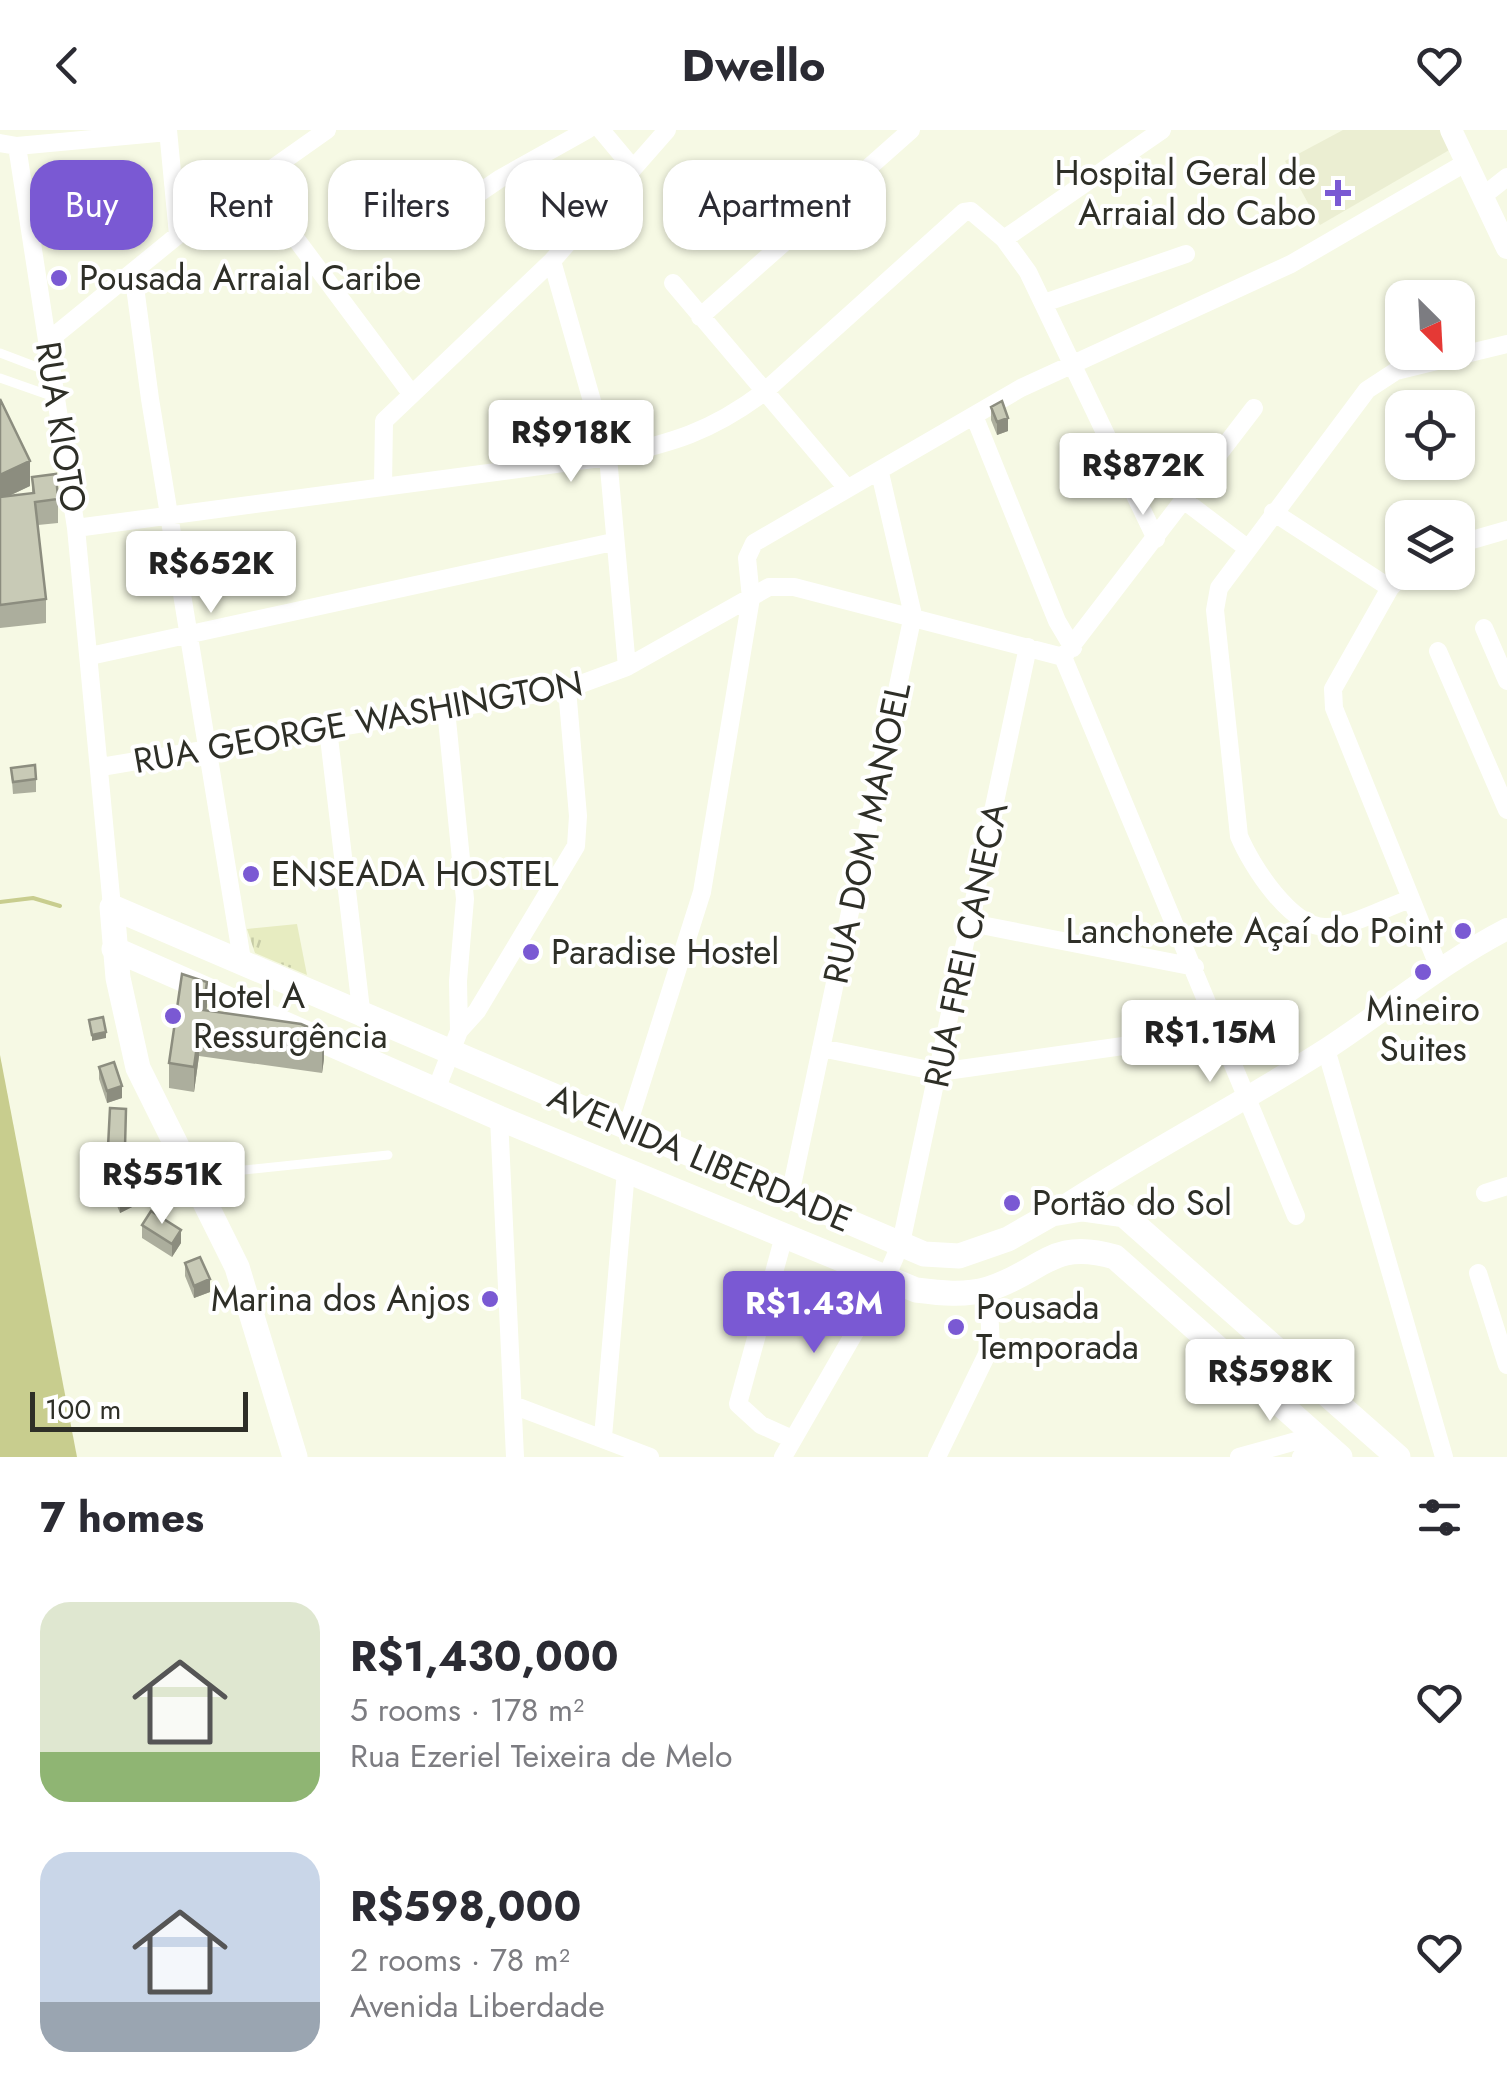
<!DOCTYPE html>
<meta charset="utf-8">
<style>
:root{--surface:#fff;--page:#f7f7f7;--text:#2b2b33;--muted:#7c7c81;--accent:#7a59d3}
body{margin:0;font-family:Jost,sans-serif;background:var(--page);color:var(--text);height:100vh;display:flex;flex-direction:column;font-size:38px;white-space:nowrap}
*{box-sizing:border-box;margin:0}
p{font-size:32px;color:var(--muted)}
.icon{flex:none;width:55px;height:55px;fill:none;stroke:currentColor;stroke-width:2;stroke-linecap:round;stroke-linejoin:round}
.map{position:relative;height:1327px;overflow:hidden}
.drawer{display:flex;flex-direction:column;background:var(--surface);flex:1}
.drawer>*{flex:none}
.guide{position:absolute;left:30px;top:30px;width:1000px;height:90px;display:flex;gap:20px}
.needle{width:65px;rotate:156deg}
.buttons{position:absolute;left:1385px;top:150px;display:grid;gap:20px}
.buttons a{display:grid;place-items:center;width:90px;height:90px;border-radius:20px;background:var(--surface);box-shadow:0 2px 8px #0004;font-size:50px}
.scale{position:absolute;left:30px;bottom:25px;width:218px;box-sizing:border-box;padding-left:10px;border:5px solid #2e2f27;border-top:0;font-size:28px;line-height:35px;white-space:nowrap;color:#2e2f27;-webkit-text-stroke:8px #fff;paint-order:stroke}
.price{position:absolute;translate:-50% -85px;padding:0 22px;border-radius:10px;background:#fff;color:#222;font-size:32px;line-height:65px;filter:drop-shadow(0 2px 5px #0008)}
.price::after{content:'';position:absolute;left:50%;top:60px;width:30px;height:22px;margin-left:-15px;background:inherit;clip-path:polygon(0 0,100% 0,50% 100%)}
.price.on{background:var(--accent);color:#fff}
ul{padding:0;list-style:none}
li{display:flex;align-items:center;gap:30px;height:250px;padding:0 40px}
li span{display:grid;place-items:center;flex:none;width:280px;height:200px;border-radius:30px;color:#555}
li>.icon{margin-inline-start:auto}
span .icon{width:120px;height:120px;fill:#fffc;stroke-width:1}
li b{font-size:42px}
h2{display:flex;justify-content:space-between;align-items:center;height:120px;padding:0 40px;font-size:42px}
.tag{padding:0 35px;border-radius:30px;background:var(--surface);box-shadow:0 2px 8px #0004;font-size:35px;line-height:90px}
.tag.on{background:var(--accent);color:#fff}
header{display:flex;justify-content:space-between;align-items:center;height:130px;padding:0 40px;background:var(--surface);font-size:45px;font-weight:700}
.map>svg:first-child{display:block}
.built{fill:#ebeed2}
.grass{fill:url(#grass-tufts)}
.water{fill:#c8cd8e}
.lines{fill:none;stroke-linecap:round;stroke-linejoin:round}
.stream{stroke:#c8cd8e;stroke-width:4}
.service{stroke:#fff;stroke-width:9}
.minor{stroke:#fff;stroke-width:18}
.tertiary{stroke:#fff;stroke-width:22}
.secondary{stroke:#fff;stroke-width:25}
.wall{fill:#acae9d}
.shaded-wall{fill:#8c8d7f}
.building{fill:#c8cab6;stroke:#8c8d7f;stroke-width:2.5}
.poi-dot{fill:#7a59d3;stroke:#fff;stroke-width:4}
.labels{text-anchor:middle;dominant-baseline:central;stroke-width:8;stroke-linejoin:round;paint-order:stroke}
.poi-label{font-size:35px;fill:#2e2f27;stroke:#fff;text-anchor:start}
.street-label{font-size:35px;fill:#2e2f27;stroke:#fff}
</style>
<header><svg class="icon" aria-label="back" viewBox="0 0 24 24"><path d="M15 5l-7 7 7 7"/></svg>Dwello<svg class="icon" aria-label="heart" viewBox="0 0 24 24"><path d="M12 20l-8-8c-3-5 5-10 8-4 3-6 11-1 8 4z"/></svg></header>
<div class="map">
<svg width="1507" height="1327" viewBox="0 0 1507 1327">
<defs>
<pattern id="grass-tufts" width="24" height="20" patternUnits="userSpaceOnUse" patternTransform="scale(2.5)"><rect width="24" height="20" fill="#e7ecc1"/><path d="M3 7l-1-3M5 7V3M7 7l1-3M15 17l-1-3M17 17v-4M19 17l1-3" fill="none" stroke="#c6cba6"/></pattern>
</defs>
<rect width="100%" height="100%" fill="#f6f9e4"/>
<path class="built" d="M1343,0H1443L1451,19L1320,95L1285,31Z"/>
<path class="grass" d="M297,794L307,845L255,823L247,799Z"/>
<path class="water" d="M0,925L77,1327H0Z"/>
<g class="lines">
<path class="stream" d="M0,772L33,768L60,776"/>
<path class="service" d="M0,223L50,242
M0,248L54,267
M197,1045L388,1025"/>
<path class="minor" d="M168,0L178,105
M601,0L632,37
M0,13L17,16L168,2
M17,16L76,398L112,777
M255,54L410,262
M1483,66L1507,47
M1004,109L1162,0
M410,110L501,48L587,0
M552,131L608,327L627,537
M133,142L150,269L243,836
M673,153L846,357
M1044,173L1186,124
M700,187L911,0
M48,211L178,105L327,0
M975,288L1057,491L1073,518
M383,356L384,291L552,131L667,0
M1185,371L1247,418
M1273,382L1390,458
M76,398L608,327C672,313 711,302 764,262L964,82L971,81L1004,109L1028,142L1156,409
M1458,414L1507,400
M1405,442L1390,458L1333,559L1334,578L1439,838
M1484,498L1507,551
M1438,521L1507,680
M90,526L613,412
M1063,527L1296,1086
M1063,527L1254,278
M446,580L465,769L458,851L459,901
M328,599L362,888
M101,637L567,559L627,537L769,457H794L1063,527
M1408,770C1384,778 1351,797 1326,797C1291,798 1251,735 1239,706L1215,480L1219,458L1367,260L1396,241L1507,214
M971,793L1195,837
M821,918L939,942L1222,902
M1326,919L1444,1327
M436,960L459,901L477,881L576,716L578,686L567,559
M499,988L515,1327
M627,998L702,762L751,468L747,428L754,413L1021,258L1291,134L1467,32
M1485,1063L1507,1056
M790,1065L913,485L880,343
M784,1106L738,1274L761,1295L792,1309
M1478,1143L1507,1235
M513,1275L650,1327
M603,1307L626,1041
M783,1327L885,1150L901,1113L1028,517
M937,1327L991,1216L988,1159
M1239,1327L1314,1306
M1301,1327L1331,1319"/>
<path class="tertiary" d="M1451,0L1507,118
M1052,1084C1142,1024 1238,976 1328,918C1389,878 1443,832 1507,799"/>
<path class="secondary" d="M114,819L499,988L916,1160C940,1163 964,1166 988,1159C1043,1142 1050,1108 1115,1127L1340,1327
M295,1327L237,1137L138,938L118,848L112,777L924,1124L959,1126L1008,1109L1052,1084L1082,1079L1124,1085L1398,1327"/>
</g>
<path class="wall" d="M0,269L30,356L9,366L32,363V347L58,369V393L38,395L46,469V493L0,498Z
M991,277L1008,301L997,305L991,290Z
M11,638L36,649V662L13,664Z
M206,881L324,904V929L322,943L199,926L194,962L169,958V933Z
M99,937L122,968L107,973L99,949Z
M110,978L126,979L125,1030L108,1029Z
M110,1047L134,1076L120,1083L110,1059Z
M142,1095L181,1113L172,1127L142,1108Z
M185,1133L210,1162L194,1168L185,1146Z"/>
<path class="shaded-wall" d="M1008,288V301L997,305V292Z
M30,331V356L0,370V345Z
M207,852V877L203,905V880Z
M199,901V926L194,962V937Z
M106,902V908L92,911V905Z
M324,904V929L322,943V918Z
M122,956V968L107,973V961Z
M134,1064V1076L120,1083V1070Z
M181,1100V1113L172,1127V1114Z
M210,1149V1162L194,1168V1156Z"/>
<path class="building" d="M0,269L30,331L0,345Z
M1002,271L1008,288L997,292L991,277Z
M56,344L58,369L35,372L46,469L0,475V367L34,363L32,347Z
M35,635L36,649L13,652L11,638Z
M182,844L207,852L203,880L301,894L324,904L322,918L199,901L194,937L169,933Z
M103,887L106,902L92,905L89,890Z
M114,932L122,956L107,961L99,937Z
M110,978L126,979L125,1017H108Z
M124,1041L134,1064L120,1070L110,1047Z
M151,1081L181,1100L172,1114L142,1095Z
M200,1127L210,1149L194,1156L185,1133Z"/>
<g class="poi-dot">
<path d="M1333 48h10v10h10v10h-10v10h-10v-10h-10v-10h10z"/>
<circle cx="59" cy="148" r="10"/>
<circle cx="251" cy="744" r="10"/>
<circle cx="1463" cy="801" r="10"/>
<circle cx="531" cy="822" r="10"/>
<circle cx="1423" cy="842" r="10"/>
<circle cx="173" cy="886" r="10"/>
<circle cx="1012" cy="1073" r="10"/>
<circle cx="490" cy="1169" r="10"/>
<circle cx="956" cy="1197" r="10"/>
</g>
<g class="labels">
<g class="poi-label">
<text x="1316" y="43" text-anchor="end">Hospital Geral de<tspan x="1316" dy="40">Arraial do Cabo</tspan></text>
<text x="79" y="148">Pousada Arraial Caribe</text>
<text x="271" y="744">ENSEADA HOSTEL</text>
<text x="1443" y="801" text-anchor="end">Lanchonete Açaí do Point</text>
<text x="551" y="822">Paradise Hostel</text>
<text x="193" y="866">Hotel A<tspan x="193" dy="40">Ressurgência</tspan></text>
<text x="1423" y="879" text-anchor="middle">Mineiro<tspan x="1423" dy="40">Suites</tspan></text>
<text x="1032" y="1073">Portão do Sol</text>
<text x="470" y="1169" text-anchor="end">Marina dos Anjos</text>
<text x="976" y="1177">Pousada<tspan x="976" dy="40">Temporada</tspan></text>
</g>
<g class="street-label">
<text transform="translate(61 297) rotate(81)">RUA KIOTO</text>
<text transform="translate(358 592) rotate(-10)">RUA GEORGE WASHINGTON</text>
<text transform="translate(867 703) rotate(-78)">RUA DOM MANOEL</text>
<text transform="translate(966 815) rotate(-78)">RUA FREI CANECA</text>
<text transform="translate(700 1028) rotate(23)">AVENIDA LIBERDADE</text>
</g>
</g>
</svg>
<div class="buttons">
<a><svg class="needle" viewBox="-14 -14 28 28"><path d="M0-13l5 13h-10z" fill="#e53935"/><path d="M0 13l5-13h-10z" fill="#7c7c81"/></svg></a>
<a><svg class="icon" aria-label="locate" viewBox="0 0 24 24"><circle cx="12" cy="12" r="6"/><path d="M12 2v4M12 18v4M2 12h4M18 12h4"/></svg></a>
<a><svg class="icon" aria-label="layers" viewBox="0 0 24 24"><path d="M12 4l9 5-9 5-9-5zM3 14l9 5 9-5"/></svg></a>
</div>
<div class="scale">100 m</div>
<b class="price" style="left:571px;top:355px">R$918K</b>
<b class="price" style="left:1143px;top:388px">R$872K</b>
<b class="price" style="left:211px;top:486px">R$652K</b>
<b class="price" style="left:1210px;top:955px">R$1.15M</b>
<b class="price" style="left:162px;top:1097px">R$551K</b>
<b class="price on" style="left:814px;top:1226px">R$1.43M</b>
<b class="price" style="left:1270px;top:1294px">R$598K</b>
<div class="guide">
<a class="tag on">Buy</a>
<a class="tag">Rent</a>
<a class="tag">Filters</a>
<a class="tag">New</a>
<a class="tag">Apartment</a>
</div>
</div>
<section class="drawer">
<h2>7 homes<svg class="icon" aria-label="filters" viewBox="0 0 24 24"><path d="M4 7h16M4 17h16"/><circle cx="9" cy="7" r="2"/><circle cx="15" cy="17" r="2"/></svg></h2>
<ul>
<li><span style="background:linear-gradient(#dfe7d0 75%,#8fb573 0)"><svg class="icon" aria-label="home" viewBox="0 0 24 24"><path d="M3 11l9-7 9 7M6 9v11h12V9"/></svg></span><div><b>R$1,430,000</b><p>5 rooms · 178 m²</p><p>Rua Ezeriel Teixeira de Melo</p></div><svg class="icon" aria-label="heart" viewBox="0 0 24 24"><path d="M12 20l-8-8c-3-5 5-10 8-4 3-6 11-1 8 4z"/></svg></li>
<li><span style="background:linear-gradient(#c9d6e8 75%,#9aa5b1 0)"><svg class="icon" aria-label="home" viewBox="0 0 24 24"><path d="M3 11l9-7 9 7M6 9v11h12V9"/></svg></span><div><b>R$598,000</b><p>2 rooms · 78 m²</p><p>Avenida Liberdade</p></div><svg class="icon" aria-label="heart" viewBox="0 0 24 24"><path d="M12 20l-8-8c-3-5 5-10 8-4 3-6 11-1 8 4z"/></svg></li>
</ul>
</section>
